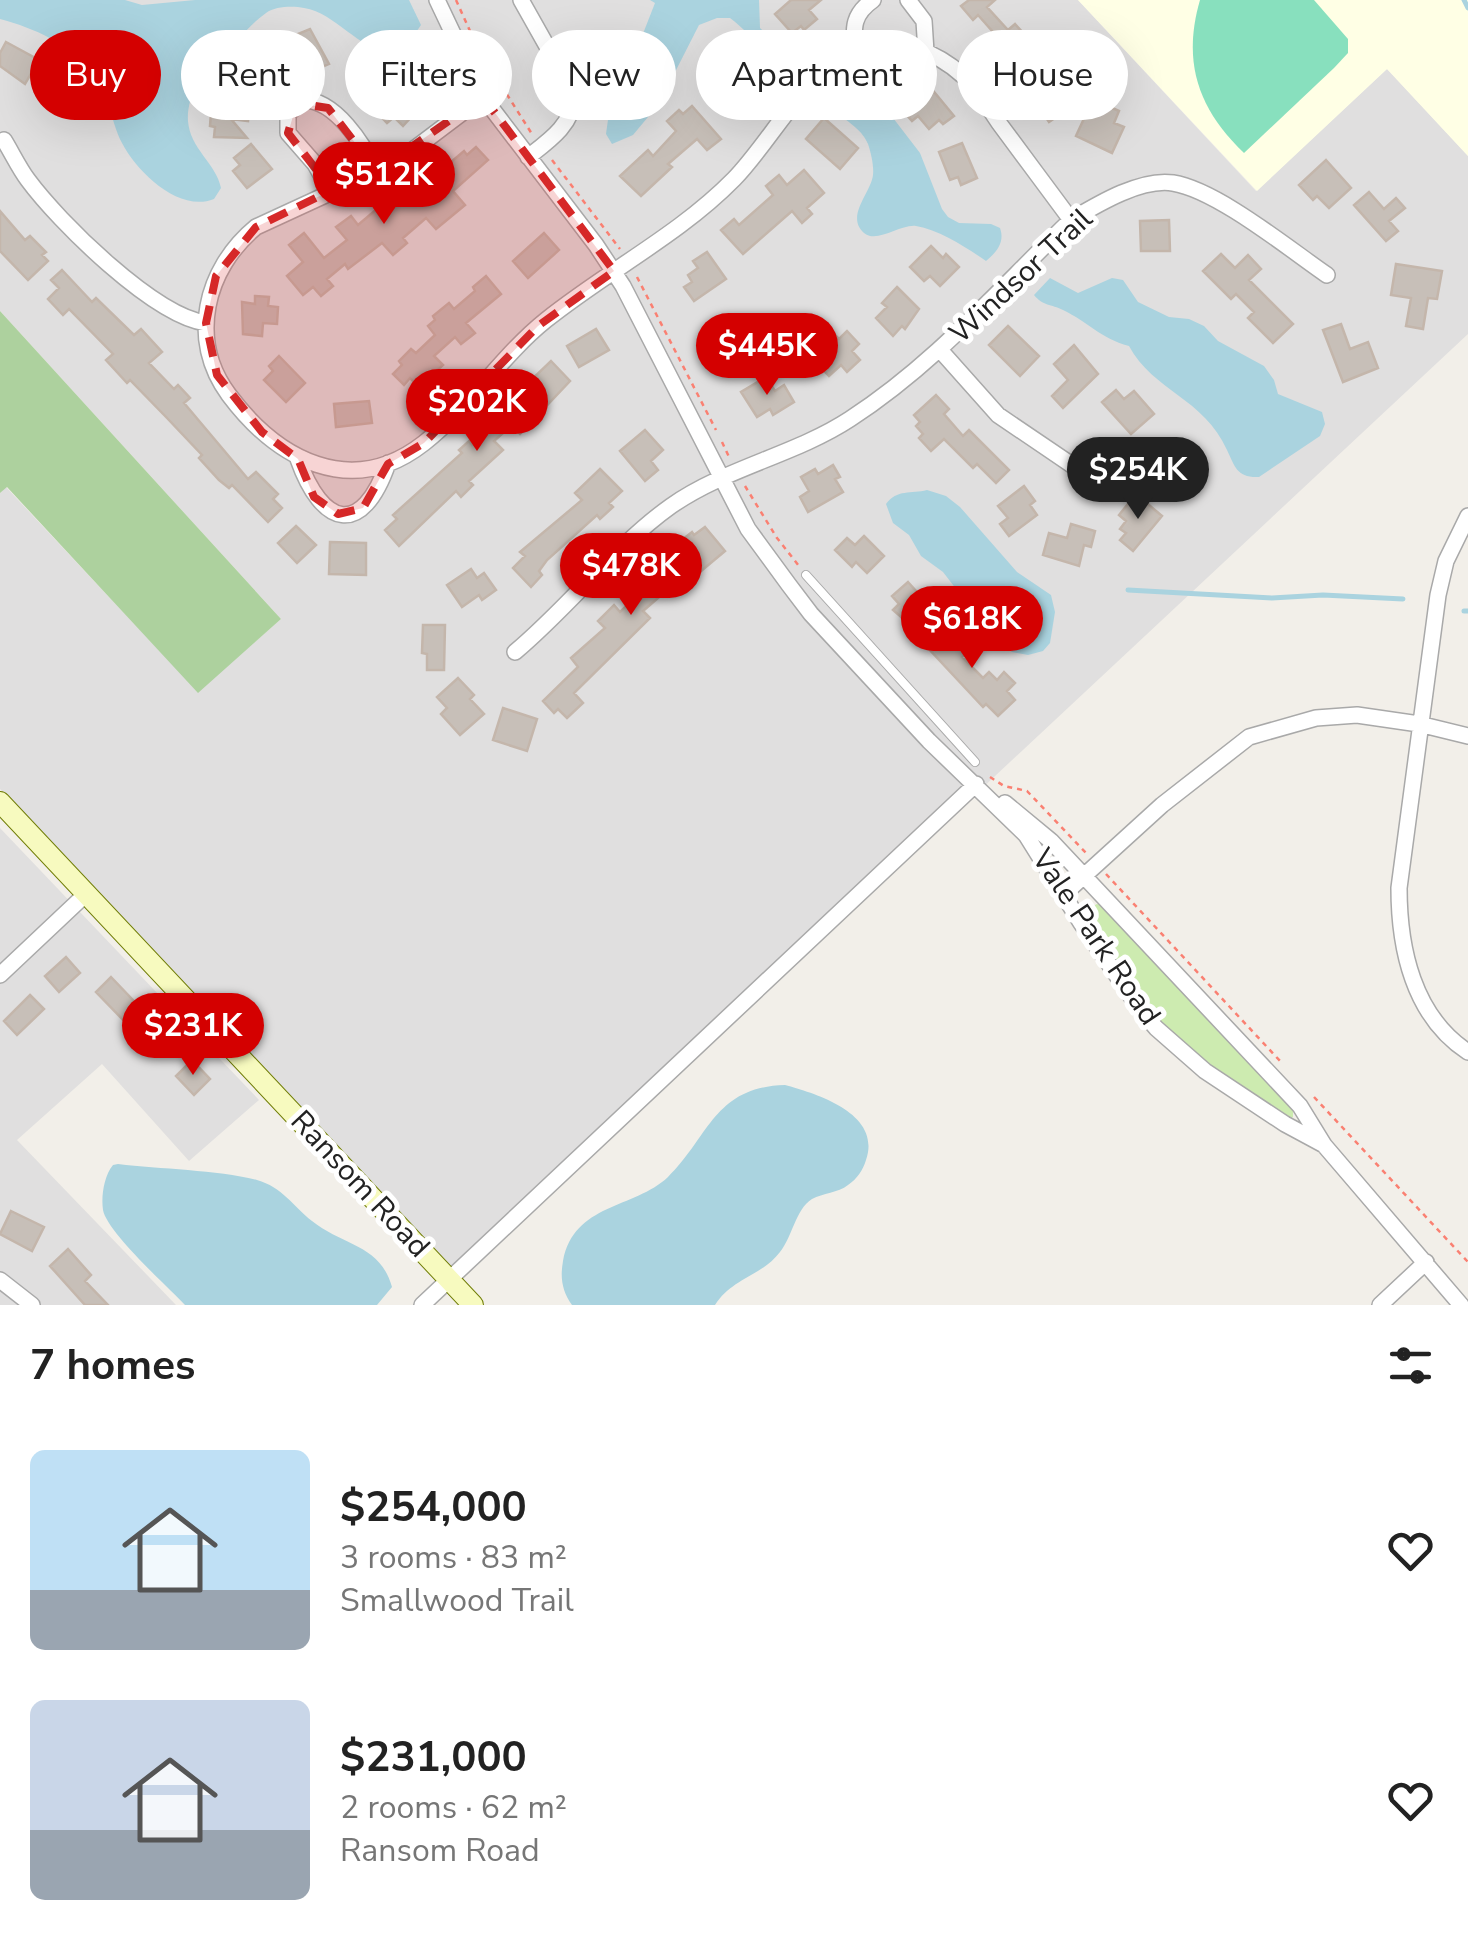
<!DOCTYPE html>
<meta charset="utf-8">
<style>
:root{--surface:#fff;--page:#f2f2f2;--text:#222;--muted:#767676;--accent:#d40000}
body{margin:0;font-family:"Nunito Sans",sans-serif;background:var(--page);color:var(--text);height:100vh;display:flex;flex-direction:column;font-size:38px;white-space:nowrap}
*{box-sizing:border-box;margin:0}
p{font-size:32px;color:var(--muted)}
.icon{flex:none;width:55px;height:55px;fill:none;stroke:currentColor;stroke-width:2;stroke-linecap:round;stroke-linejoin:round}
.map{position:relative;height:1305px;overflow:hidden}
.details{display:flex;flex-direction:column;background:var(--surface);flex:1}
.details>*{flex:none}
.guide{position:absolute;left:30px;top:30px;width:1410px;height:90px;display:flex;gap:20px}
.price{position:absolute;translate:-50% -85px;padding:0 22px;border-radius:35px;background:var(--accent);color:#fff;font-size:32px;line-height:65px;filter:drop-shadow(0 2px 5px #0008)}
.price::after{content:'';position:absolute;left:50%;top:60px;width:30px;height:22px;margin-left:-15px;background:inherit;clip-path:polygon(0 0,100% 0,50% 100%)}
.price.selected{background:#222;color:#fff}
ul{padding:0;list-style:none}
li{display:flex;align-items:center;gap:30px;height:250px;padding:0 30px}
li span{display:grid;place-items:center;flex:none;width:280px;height:200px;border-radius:15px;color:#555}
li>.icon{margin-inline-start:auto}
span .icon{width:120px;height:120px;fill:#fffc;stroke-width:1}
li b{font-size:42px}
h2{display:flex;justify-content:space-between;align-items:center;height:120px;padding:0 30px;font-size:42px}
.pill{padding:0 35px;border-radius:45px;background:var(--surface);box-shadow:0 10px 40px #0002;font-size:35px;line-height:90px}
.pill.selected{background:var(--accent);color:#fff}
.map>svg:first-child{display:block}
.residential{fill:#e0dfdf}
.education{fill:#ffffe5}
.grass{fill:#cdebb0}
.forest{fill:#add19e}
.pitch{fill:#88e0be}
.water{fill:#aad3df}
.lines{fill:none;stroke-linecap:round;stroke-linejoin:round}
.stream{stroke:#aad3df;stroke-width:5}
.building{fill:#c7bfb8;stroke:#c4b6ab;stroke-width:2.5}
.lane-casing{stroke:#a9a9a9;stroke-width:10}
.street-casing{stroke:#a9a9a9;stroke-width:18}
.secondary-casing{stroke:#707d05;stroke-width:22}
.path{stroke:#fa8072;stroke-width:2.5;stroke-dasharray:5 5;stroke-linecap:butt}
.lane{stroke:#fff;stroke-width:8}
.street{stroke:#fff;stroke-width:15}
.secondary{stroke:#f7fabf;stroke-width:20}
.marked{fill:#d62828;fill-opacity:0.2;stroke:#d62828;stroke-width:8;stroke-dasharray:20 12;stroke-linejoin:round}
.labels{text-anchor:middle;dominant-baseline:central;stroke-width:10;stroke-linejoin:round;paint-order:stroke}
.street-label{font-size:30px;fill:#222;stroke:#fff}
</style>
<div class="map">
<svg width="1468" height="1305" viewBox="0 0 1468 1305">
<rect width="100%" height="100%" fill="#f2efe9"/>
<path class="residential" d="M0,0H1078L1256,191L1387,69L1468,156V334L460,1276L0,789V493L6,487L198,692L281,619L0,311Z
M0,828L259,1100L189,1161L102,1064L17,1140L176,1305H0Z"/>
<path class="education" d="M1078,0H1468V156L1387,69L1257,191Z"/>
<path class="grass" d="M1097,904L1105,906L1293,1107V1117L1290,1119L1221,1076L1150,1014L1084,917L1087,909Z"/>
<path class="forest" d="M0,311L281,619L198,693L7,487L0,493Z"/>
<path class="pitch" d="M1200,0H1314L1348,39V53L1334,68L1244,153C1198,109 1182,62 1200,0Z"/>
<path class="water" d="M0,0H125L142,5L195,0H409L421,25L406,47C365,64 342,14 304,8C293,6 276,6 266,13C246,27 230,50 214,68C209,74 201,78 197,84C191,94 187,110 188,121C190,149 216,163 221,188L214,199C179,213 137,172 122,143C110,120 110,94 92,72C70,44 34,28 0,19Z
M650,0H759L760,28L794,59L784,73C764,56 751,33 730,18H717L699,25L672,78L648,117L633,135L612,144L606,134L611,98L628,72L655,3Z
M858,85L869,87L877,97L920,153L942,209L948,217L959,223L991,224L1000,228C1005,242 997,252 986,261C967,248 940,230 916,226C900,224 877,244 864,233C845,216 871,193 873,175C874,166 871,153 868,144C861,127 843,120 830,106L842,90Z
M1050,278L1078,293L1112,278L1123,280L1138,302L1169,317L1189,319L1204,326L1218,341L1264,366L1274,380L1278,394L1322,412L1325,424L1320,436L1259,477C1237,478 1235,467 1227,450C1204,398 1153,391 1129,346C1100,338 1088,322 1063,310C1051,304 1043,306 1034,295Z
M927,490L946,496L960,507L1017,572L1051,595L1055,612L1050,643L1043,651L1028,655L1012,652L994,638L943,572L921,556L909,535L893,523L886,504C897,489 911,494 927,490Z
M785,1085C818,1094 882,1114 866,1160C863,1170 857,1179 848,1185C838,1193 823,1193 812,1199C795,1210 793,1236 780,1252C762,1276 732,1278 715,1305H572C562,1291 560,1278 563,1261C574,1203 634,1209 668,1177C709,1137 714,1087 785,1085Z
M118,1164C160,1169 218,1170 257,1180C282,1187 293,1206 312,1221C343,1246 380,1244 392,1287L377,1305H185C168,1287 107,1232 103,1210C101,1196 104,1176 113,1165Z"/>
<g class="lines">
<path class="stream" d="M1464,0L1468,8
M1128,590L1272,598L1323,595L1403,599
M1464,611H1468"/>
</g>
<path class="building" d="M791,0H821L809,10L817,19L804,30L801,26L792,33L775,14Z
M969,0H995L987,7L1008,30L1015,24L1034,45L1031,48L1037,55L1033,59L1068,109L1049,122L1024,85L1026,84L993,46L1000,40L978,15L973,20L961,6Z
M310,29L329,64L310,72L308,67L289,75L276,43Z
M6,42L39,60L25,84L0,66V53Z
M254,53L280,80L258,101L232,74Z
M736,53L758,72L743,90L753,99L742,112L709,85Z
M921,76L954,116L943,124L939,120L929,129L918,116L912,121L905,113L911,107L900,93Z
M387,77L408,100L404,104L414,114L403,126L394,117L387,123L365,100Z
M212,99L257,102L249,110L248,121L231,119L247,138L214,137L215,127L210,126Z
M1101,103L1119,111L1114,123L1124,127L1112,153L1076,136L1088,110L1096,114Z
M692,106L721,139L707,150L697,139L668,164L672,167L641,196L620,176L648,150L653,156L676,131L667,121L679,110L683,114Z
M824,118L858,148L840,169L806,139Z
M962,143L977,178L961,185L958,177L950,180L939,152Z
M251,144L272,169L247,188L233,171L240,165L234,158Z
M476,147L488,160L453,191L465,205L436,229L426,218L403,238L407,243L393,255L382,243L348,269L345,264L327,279L333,286L321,296L313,287L303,295L287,276L303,262L289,245L304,233L324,258L347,240L336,227L351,216L358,225L378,208L383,214L421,184L428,192L449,174L444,168L464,151L467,155Z
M1326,160L1351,188L1329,208L1317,196L1313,200L1299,185Z
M804,170L824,193L807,208L812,214L802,223L792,211L743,254L721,230L734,219L739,225L773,195L766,186L779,175L787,185Z
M1369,192L1384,209L1396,198L1405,208L1389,221L1398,231L1386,241L1354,205Z
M0,211L25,240L30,236L46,252L42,255L48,261L28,280L0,251Z
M1169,220L1170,251H1141L1140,221Z
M544,233L559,250L528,278L513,261Z
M931,246L943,258L946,254L959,267L940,286L930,276L924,281L910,267Z
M707,252L726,279L694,301L684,287L692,282L688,275L698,268L693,261Z
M1221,254L1235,268L1248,255L1261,269L1249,280L1293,324L1273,343L1248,318L1254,312L1236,294L1231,299L1203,271Z
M1396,264L1442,271L1437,299L1428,298L1423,329L1406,326L1411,298L1391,295Z
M62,270L92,302L96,298L134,335L141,329L162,352L149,363L174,389L178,385L190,398L184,403L248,479L256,472L278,494L273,499L282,508L268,522L232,485L229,488L219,480L199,458L202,455L167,418L130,380L127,383L106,360L113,354L69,309L63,315L48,299L59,288L51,280Z
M486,276L501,294L466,323L475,333L461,344L455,337L434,356L443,365L431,376L427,373L416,384L410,378L404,385L393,374L402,365L399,361L411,349L416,353L435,335L428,326L435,320L433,316L449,303L454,309L475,291L473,287Z
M897,287L919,309L905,329L902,326L893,336L876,318L887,307L882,303Z
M255,296L269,297L268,306L278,307L277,324L263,323L262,336L243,334L242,302L255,304Z
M1341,324L1350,349L1368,342L1378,368L1343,382L1323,330Z
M1008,326L1039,356L1020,376L989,345Z
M596,329L609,350L579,367L567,346Z
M847,331L859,344L852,351L860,360L847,372L841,365L829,376L810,356L834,334L839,339Z
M1074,345L1098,374L1063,408L1052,396L1068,380L1054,364Z
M279,356L305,383L286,402L264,380L273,371L269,366Z
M551,361L570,381L520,434L512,425L494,441L503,450L469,481L473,485L461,497L456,491L399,546L385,530L397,519L393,515L462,453L459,450L469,441L472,445L496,423L491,418L508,403L511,407L532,389L527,384Z
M766,377L775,391L784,385L794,402L773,415L770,409L757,417L741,392Z
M1116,390L1124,399L1134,391L1154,414L1131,434L1102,402Z
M936,395L949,409L944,414L963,436L969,430L1009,470L996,483L977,464L973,468L944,439L931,451L919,438L923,434L916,426L920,422L914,415Z
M369,401L372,423L336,427L334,404Z
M645,430L663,450L651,461L658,470L645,481L620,451Z
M1149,442H1178L1179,482H1141V464H1149Z
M833,465L840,477L835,479L843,492L808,512L800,497L809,491L801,477L815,469L818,474Z
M600,469L622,491L609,503L613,507L600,519L597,515L547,560L539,571L542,575L531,587L513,568L525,556L520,552L582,500L575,493Z
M1024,486L1035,501L1030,505L1037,515L1009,536L1000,524L1008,518L998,506Z
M1136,494L1162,516L1133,551L1120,540L1126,533L1120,529L1126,521L1119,515Z
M1071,524L1095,531L1091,547L1084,545L1079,566L1043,555L1049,533L1067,538Z
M296,526L316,545L297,563L278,543Z
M705,527L725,551L694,577L687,568L662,589L665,592L643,611L650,618L574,693L583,703L567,718L558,709L554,713L543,701L578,667L571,658L605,628L598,621L614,605L620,612L640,593L635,587L663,562L667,567L685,552L678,543L692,532L694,535Z
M864,536L884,556L867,573L856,562L852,567L835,550L847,538L855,545Z
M330,542L366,543V575L329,574Z
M471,569L477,578L484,573L496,590L482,600L479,595L462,607L447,585Z
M908,582L934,611L915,629L893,610L899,604L892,596Z
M955,622L976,644L962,657L983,678L989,672L997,680L1004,672L1015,683L1007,691L1015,700L998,716L986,704L983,707L928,648Z
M423,625H445L444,670H427V654L422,653Z
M458,678L474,695L470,699L484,714L460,735L441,714L447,708L437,697Z
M503,708L537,719L527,751L493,740Z
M66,957L80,973L59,992L45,976Z
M111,977L172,1041L157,1055L96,992Z
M30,995L44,1009L17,1035L4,1021Z
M192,1060L210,1079L194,1095L176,1076Z
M11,1211L44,1227L32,1251L0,1234Z
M68,1249L91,1275L85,1281L108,1305H85L50,1266Z"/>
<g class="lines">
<defs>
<path id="lane" d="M806,575L975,762"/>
<path id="street" d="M437,0L483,97L596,245L623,286L748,529L789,585L811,614L929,741L1026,835L1081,923L1139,1008L1156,1028L1205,1071L1285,1124L1324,1145
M521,0L575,96C572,125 550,140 528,157
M908,0L924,21L926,52
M855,50C853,27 853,14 873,0
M483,97L397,162L256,227C205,269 188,340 229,395C277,459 351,500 424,443C469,408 501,356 546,320C607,271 679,235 734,179C771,142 814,58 864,45C897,36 938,53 962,75C977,88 988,107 999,123C1023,155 1047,188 1071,220
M4,140C12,153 19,168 28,180C59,222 154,316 206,323
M330,191L315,164L288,133V114L303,100C335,99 364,145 376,171
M941,351L998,415L1085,474
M298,459C322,527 362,538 388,463
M1468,516L1446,561L1438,595L1399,888C1399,948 1413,1016 1468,1052
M515,652C569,607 615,546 671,506C725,468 795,455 850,419C935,364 999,289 1071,220C1098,204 1141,178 1173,183C1217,190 1289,249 1327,275
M1005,803L1051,841L1300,1106L1324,1145L1461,1305
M1063,895L1162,805L1249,737L1316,718L1357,715L1419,724L1468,736
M0,975L86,894
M0,1280L32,1305
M422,1305L976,784
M1380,1305L1426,1262"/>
<path id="secondary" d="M0,802L473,1305"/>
</defs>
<use href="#lane" class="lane-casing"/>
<use href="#street" class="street-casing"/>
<use href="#secondary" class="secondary-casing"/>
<path class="path" d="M456,0L470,31
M480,52L532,134
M552,160L620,249
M637,277L716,430
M722,442L729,457
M745,486L777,538L799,566
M990,777L1004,786L1027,791L1087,854
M1106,874L1281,1062
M1314,1097L1468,1262"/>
<use href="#lane" class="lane"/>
<use href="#street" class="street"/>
<use href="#secondary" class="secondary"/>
</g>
<path class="marked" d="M483,97L614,271L538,326L424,443L388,464L363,508L338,514L314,497L298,459L262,432L217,375L206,323L216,276L256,227L332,190L288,133L297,103L328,108L377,171Z"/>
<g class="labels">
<g class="street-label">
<text transform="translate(1021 276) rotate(-43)">Windsor Trail</text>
<text transform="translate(1096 937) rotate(56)">Vale Park Road</text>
<text transform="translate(360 1184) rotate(47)">Ransom Road</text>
</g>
</g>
</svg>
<b class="price" style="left:384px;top:227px">$512K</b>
<b class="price" style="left:767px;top:398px">$445K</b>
<b class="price" style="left:477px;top:454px">$202K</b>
<b class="price selected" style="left:1138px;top:522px">$254K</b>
<b class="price" style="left:631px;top:618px">$478K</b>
<b class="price" style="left:972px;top:671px">$618K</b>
<b class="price" style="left:193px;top:1078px">$231K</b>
<div class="guide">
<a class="pill selected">Buy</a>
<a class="pill">Rent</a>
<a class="pill">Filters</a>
<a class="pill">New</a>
<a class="pill">Apartment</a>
<a class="pill">House</a>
</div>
</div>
<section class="details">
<h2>7 homes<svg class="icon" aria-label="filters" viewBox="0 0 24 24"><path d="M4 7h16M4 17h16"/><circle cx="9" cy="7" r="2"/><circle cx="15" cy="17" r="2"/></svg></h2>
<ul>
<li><span style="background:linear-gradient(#bfe0f5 70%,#9aa5b1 0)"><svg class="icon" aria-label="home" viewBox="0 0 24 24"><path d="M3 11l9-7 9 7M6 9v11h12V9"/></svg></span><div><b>$254,000</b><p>3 rooms · 83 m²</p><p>Smallwood Trail</p></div><svg class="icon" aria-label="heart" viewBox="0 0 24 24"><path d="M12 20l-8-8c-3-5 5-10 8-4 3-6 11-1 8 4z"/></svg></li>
<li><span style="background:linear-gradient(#c9d6e8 65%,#9aa5b1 0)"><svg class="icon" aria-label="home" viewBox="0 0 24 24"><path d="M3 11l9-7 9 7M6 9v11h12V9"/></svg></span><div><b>$231,000</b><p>2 rooms · 62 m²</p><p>Ransom Road</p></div><svg class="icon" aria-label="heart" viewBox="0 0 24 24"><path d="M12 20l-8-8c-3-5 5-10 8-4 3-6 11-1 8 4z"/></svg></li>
</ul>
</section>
